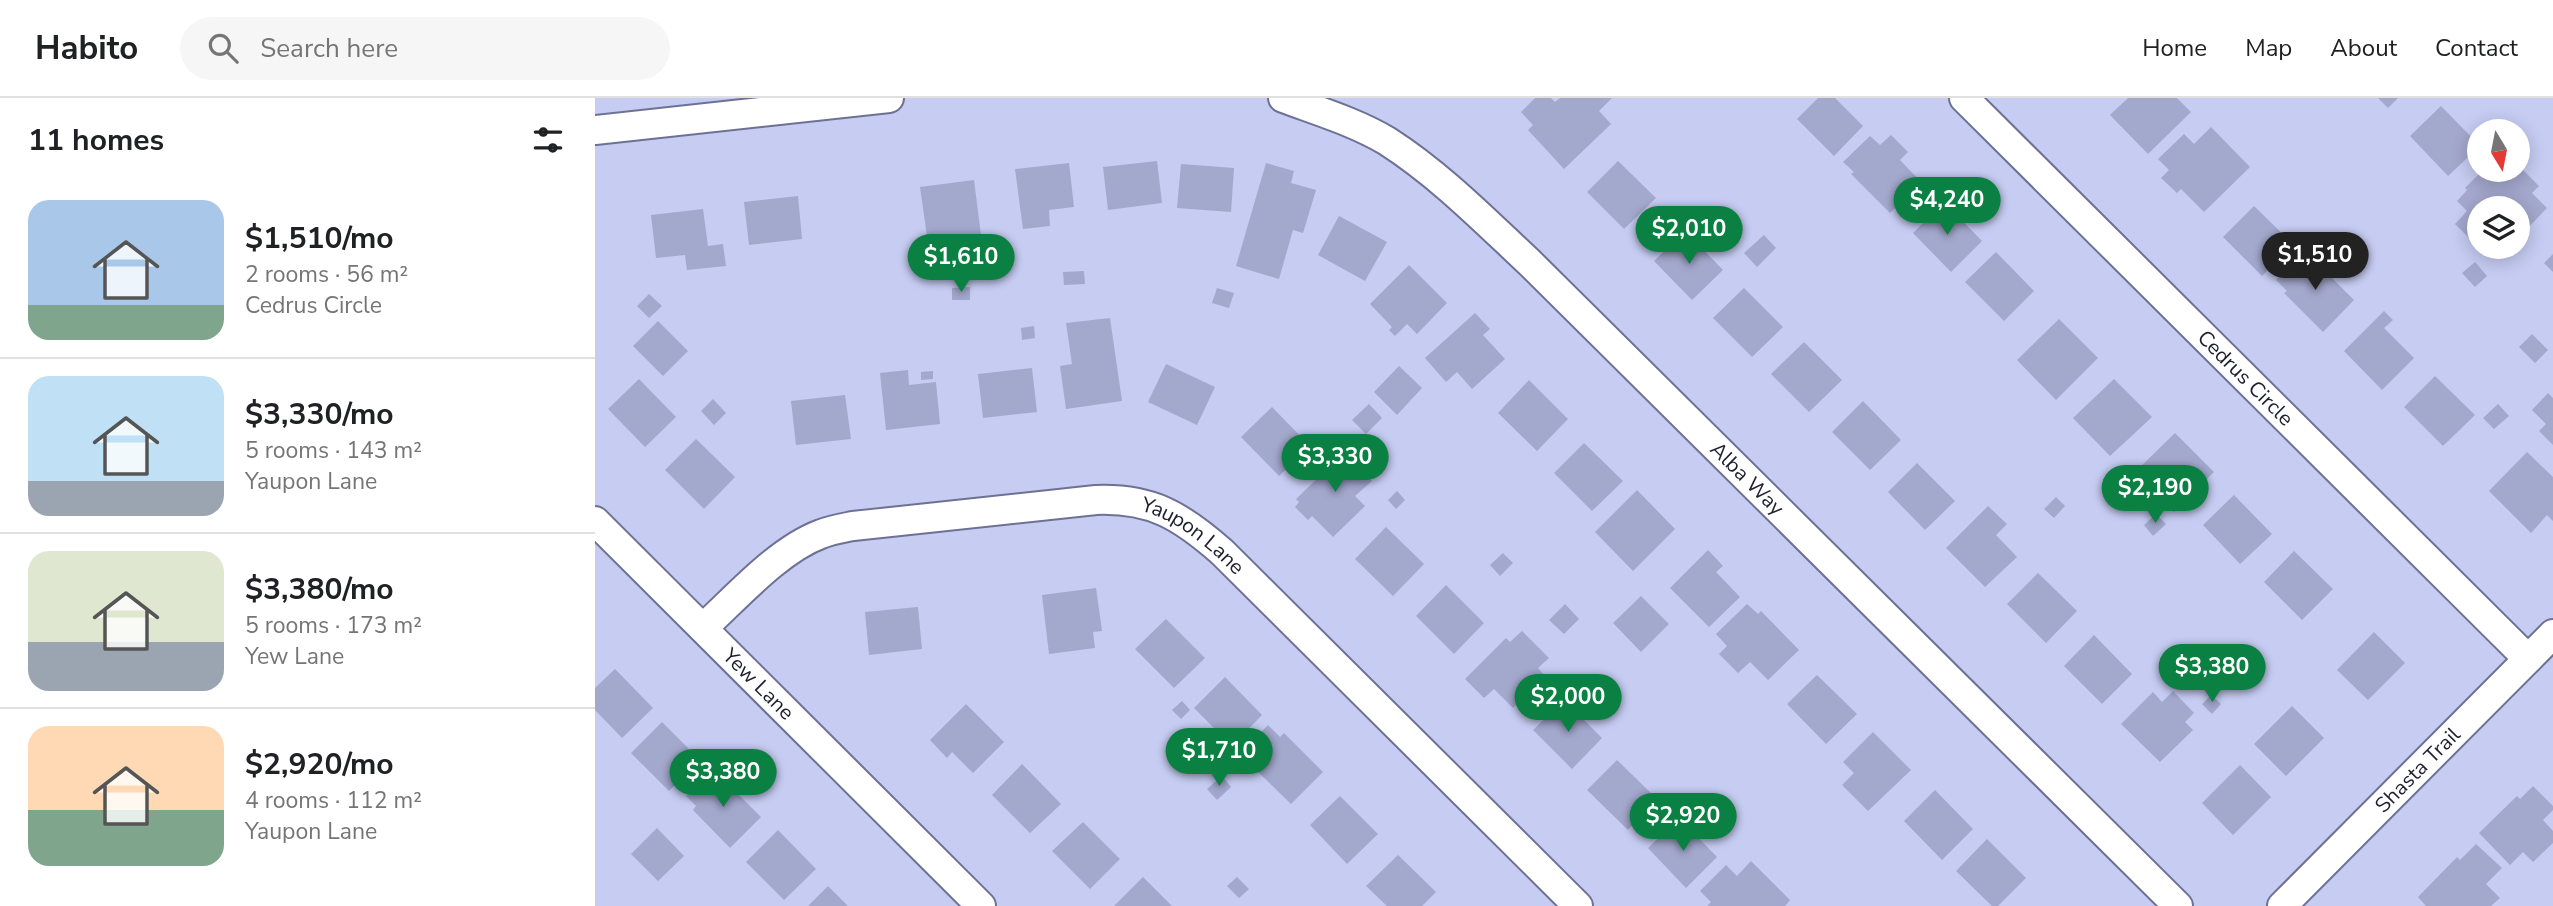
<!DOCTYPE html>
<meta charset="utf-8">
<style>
:root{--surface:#fff;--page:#f6f6f6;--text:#202124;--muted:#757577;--line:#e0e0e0;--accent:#0b8043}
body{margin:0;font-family:"Nunito Sans",sans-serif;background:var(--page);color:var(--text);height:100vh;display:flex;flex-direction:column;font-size:26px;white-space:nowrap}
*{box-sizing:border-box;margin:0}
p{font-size:23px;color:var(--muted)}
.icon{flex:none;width:38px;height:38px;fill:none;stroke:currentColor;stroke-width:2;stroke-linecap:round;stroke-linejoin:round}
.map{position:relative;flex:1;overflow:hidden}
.side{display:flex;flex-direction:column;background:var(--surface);width:595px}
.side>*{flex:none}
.needle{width:46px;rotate:170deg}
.tools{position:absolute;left:1872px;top:21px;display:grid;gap:14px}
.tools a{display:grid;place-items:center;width:63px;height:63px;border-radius:50%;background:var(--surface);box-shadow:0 4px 18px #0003;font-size:35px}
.price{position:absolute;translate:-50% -60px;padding:0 16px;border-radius:24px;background:var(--accent);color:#fff;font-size:23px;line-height:46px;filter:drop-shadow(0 2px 4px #0008)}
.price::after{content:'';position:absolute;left:50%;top:42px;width:21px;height:16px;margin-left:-10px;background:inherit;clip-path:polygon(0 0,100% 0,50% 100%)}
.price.active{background:#222;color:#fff}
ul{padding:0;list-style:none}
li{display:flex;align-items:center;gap:21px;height:175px;padding:0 28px}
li+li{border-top:2px solid var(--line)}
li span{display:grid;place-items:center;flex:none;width:196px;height:140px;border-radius:21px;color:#555}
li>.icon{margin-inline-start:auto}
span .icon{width:84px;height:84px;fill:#fffc;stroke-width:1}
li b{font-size:30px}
h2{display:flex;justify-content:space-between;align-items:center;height:84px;padding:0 28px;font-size:30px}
header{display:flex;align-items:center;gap:42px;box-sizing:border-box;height:98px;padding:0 35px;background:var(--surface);border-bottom:2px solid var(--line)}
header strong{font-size:33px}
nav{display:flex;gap:38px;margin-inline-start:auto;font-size:24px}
.search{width:490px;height:63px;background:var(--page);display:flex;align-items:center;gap:18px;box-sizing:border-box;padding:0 24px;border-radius:38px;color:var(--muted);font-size:26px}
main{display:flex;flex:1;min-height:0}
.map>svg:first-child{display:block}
.building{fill:#a3a8cd}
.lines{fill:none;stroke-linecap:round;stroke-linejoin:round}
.street-casing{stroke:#6d7194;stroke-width:32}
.street{stroke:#fff;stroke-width:28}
.labels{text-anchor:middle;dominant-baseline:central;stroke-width:6;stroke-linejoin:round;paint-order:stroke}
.street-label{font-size:21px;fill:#1f202f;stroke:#d5d9f8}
</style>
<header>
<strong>Habito</strong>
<div class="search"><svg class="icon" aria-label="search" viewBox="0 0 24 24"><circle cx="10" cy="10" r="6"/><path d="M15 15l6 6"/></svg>Search here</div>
<nav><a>Home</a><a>Map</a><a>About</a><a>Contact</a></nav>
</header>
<main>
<section class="side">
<h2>11 homes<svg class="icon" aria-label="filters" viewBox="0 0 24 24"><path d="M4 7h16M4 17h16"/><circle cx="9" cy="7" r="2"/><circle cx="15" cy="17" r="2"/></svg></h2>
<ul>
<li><span style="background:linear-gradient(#a9c7e8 75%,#7fa58c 0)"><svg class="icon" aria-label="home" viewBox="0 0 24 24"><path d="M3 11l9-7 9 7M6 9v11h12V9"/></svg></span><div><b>$1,510/mo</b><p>2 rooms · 56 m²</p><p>Cedrus Circle</p></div></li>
<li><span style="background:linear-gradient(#bfe0f5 75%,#9aa5b1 0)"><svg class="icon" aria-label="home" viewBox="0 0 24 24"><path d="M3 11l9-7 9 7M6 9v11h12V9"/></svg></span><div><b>$3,330/mo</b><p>5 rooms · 143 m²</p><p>Yaupon Lane</p></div></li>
<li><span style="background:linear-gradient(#dfe7d0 65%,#9aa5b1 0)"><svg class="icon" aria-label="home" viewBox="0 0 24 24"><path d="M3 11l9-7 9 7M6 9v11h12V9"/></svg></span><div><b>$3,380/mo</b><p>5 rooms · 173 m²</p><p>Yew Lane</p></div></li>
<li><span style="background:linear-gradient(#ffd9b3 60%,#7fa58c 0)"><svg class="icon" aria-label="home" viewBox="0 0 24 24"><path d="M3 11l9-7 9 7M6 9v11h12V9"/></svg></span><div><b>$2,920/mo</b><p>4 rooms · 112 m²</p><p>Yaupon Lane</p></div></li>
</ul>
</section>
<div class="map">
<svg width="1958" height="808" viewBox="0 0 1958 808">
<rect width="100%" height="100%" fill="#c6ccf2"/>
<path class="building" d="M940,0H956L960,4L965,0H1017L1004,13L1016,26L969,71L933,32L938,27L926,14Z
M1223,0H1240L1268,28L1239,58L1202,21Z
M1533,0H1582L1596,14L1553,56L1515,17Z
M1783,0H1803L1793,10Z
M1846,8L1885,48L1853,78L1815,38Z
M1616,29L1655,69L1609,114L1586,91L1582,95L1566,80L1574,72L1563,61L1589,36L1599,46Z
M1296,37L1313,54L1305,62L1326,84L1295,115L1256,76L1259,74L1248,64L1275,38L1285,47Z
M562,63L567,105L513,112L508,69Z
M1023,63L1061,100L1029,131L992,94Z
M474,65L479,109L454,112L455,128L428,131L420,71Z
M671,65L699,73L696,85L721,92L708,135L698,132L684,181L641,168Z
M586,66L639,70L636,114L582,110Z
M1923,67L1944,88L1937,95L1952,110L1923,140V110H1885V151L1860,126L1872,113L1862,103L1872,92L1870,90L1888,72H1923Z
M379,82L387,145L334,152L325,89Z
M203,98L207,141L154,147L149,104Z
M1349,104L1387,143L1356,174L1318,135Z
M1659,108L1698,146L1667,178L1628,139Z
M108,111L113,148L128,146L131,168L92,172L90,157L61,160L56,117Z
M744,118L792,144L770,183L723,157Z
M1090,133L1128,172L1097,202L1059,163Z
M1741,134L1749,145L1735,156L1727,145Z
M1169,137L1181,150L1162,169L1149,155Z
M1401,154L1439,193L1409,223L1370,184Z
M1958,156V174L1949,165Z
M1707,157L1717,167L1721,164L1759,202L1728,234L1689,195L1692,193L1681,182Z
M1880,164L1892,178L1880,189L1867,175Z
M814,167L852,205L822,236L812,226L800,238L794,232L797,229L775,206Z
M489,173L490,186L469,187L468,174Z
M375,189V202H357V190Z
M622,190L639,195L634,210L617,205Z
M1149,190L1188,229L1157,259L1118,220Z
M54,196L67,208L54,220L42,208Z
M1789,213L1798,222L1789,230L1819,260L1787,292L1749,253Z
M880,215L895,231L888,237L910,261L877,291L862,274L851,284L830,260Z
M515,220L527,303L471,311L465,268L477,266L471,225Z
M1464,221L1503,260L1461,302L1422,262Z
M63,223L93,253L68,278L38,248Z
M439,228L440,240L427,242L426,230Z
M1937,236L1953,252L1940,265L1924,249Z
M1209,244L1247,282L1214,314L1176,276Z
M571,266L620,289L602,327L553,304Z
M804,268L827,290L802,317L779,294Z
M437,270L442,314L388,320L383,276Z
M313,272L314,287L341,284L345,326L291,332L285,275Z
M338,273V281L326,282V274Z
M1840,278L1880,317L1848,348L1809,309Z
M44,281L81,319L50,349L13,311Z
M1519,281L1557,319L1515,358L1478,320Z
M934,282L973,321L942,353L903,315Z
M1953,295L1958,300V347L1944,333L1951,326L1937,312Z
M250,297L256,341L201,347L196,303Z
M118,301L131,315L119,327L106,313Z
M1268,303L1306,342L1275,372L1237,334Z
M774,306L787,320L771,336L757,322Z
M1903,306L1914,318L1899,331L1888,320Z
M677,309L715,348L684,378L646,339Z
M1580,335L1619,374L1579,414L1539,375Z
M101,341L140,379L109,411L70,372Z
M989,345L1028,383L997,413L959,375Z
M747,352L777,383L760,398L770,408L738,439L717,418L713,422L700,409L704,404L701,401L727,376L725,373Z
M1932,354L1958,379V423L1952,417L1936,435L1894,393Z
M1322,365L1360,403L1330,432L1293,394Z
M1042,392L1080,431L1038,473L1000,434Z
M802,393L810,402L801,411L793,402Z
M1639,397L1677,436L1645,466L1608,427Z
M1461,399L1470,408L1459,420L1449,411Z
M1393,408L1412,426L1401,437L1422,459L1390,489L1351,450Z
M1561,416L1571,426L1558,438L1549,427Z
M791,429L829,466L798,498L760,461Z
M1113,452L1128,468L1121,474L1145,499L1114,529L1075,490Z
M1699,453L1738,491L1707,522L1669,484Z
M908,455L918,465L905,478L895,467Z
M1443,475L1482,513L1451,545L1412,506Z
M851,487L889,525L859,556L821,518Z
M501,490L507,533L498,534L500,550L454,556L447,497Z
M1046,498L1074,526L1046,554L1018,525Z
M970,506L984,521L969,536L954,522Z
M1152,506L1163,516L1166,513L1204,552L1173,582L1155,564L1143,575L1124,556L1132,548L1121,536Z
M323,509L327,551L274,557L270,514Z
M571,521L610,560L579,590L540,551Z
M927,533L954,560L943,570L950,578L918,610L899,591L889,600L870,581L911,540L915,544Z
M1779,534L1810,565L1773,602L1742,572Z
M1499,537L1537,576L1507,606L1469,568Z
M20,571L58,610L27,640L0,612V590Z
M1222,577L1262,616L1231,646L1192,606Z
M630,579L667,617L637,648L599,610Z
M1578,593L1599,615L1590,624L1598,632L1565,664L1526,626L1558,594L1567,604Z
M1616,597L1626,606L1617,616L1607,606Z
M969,602L1007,640L977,671L938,632Z
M587,603L595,612L586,621L577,612Z
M371,606L409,644L378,675L357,654L352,660L335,642Z
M1697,608L1729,640L1691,678L1659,646Z
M67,624L105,662L74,693L36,655Z
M673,627L685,639L689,635L728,674L696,706L658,669L661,666L648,653Z
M1278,634L1316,672L1273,713L1247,687L1259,675L1248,664Z
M1022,662L1062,701L1033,732L992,692Z
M427,666L466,706L435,735L397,697Z
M1645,667L1676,699L1638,737L1607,705Z
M116,675L124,683L127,680L166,719L135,750L98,712L101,708L91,698Z
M627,678L636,689L622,702L612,691Z
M1938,688L1958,708V712L1948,722L1958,733V745L1938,764L1928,754L1915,767L1884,735L1922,698L1925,701Z
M1340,692L1378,731L1347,762L1309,723Z
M745,698L783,736L752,766L715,727Z
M1084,720L1122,759L1091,790L1053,750Z
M488,724L525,761L495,791L457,753Z
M62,730L89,758L63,783L36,756Z
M183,732L221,771L189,802L151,764Z
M1392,741L1431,780L1403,808H1397L1361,773Z
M1881,746L1907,770L1891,786L1905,800L1896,808H1831L1823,799L1862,759L1865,762Z
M803,757L841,794L827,808H792L771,788Z
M1156,763L1195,802L1190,808H1112L1116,804L1105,793L1131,767L1142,778Z
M548,779L577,808H519Z
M642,779L654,791L644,800L632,788Z
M233,788L253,808H213Z"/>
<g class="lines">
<defs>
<g id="street">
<path id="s1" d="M688,0C723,13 760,24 792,43C845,77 889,122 935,165L1583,808"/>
<path id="s2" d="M1369,0L1933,561"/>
<path d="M0,32L294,0"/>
<path id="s3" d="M0,423L386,808"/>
<path id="s4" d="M108,530C142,499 183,452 226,436C236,432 248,430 258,428L501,402C557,400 586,418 627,454L983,808"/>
<path id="s5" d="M1687,808L1958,536"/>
</g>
</defs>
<use href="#street" class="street-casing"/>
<use href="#street" class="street"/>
</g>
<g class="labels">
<g class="street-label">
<text stroke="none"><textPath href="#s2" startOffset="397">Cedrus Circle</textPath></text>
<text stroke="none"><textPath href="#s1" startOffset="607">Alba Way</textPath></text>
<text stroke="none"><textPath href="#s4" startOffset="536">Yaupon Lane</textPath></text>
<text stroke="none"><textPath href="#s3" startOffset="231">Yew Lane</textPath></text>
<text stroke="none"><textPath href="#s5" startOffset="192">Shasta Trail</textPath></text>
</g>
</g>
</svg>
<div class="tools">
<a><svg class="needle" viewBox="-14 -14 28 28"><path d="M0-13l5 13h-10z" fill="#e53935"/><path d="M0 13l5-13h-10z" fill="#757577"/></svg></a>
<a><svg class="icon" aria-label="layers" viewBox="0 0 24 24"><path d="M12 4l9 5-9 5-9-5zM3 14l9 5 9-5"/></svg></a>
</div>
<b class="price" style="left:1352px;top:139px">$4,240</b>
<b class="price" style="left:1094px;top:168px">$2,010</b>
<b class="price active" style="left:1720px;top:194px">$1,510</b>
<b class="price" style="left:366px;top:196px">$1,610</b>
<b class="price" style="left:740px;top:396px">$3,330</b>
<b class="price" style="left:1560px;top:427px">$2,190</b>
<b class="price" style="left:1617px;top:606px">$3,380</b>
<b class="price" style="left:973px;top:636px">$2,000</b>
<b class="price" style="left:624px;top:690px">$1,710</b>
<b class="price" style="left:128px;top:711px">$3,380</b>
<b class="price" style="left:1088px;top:755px">$2,920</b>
</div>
</main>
